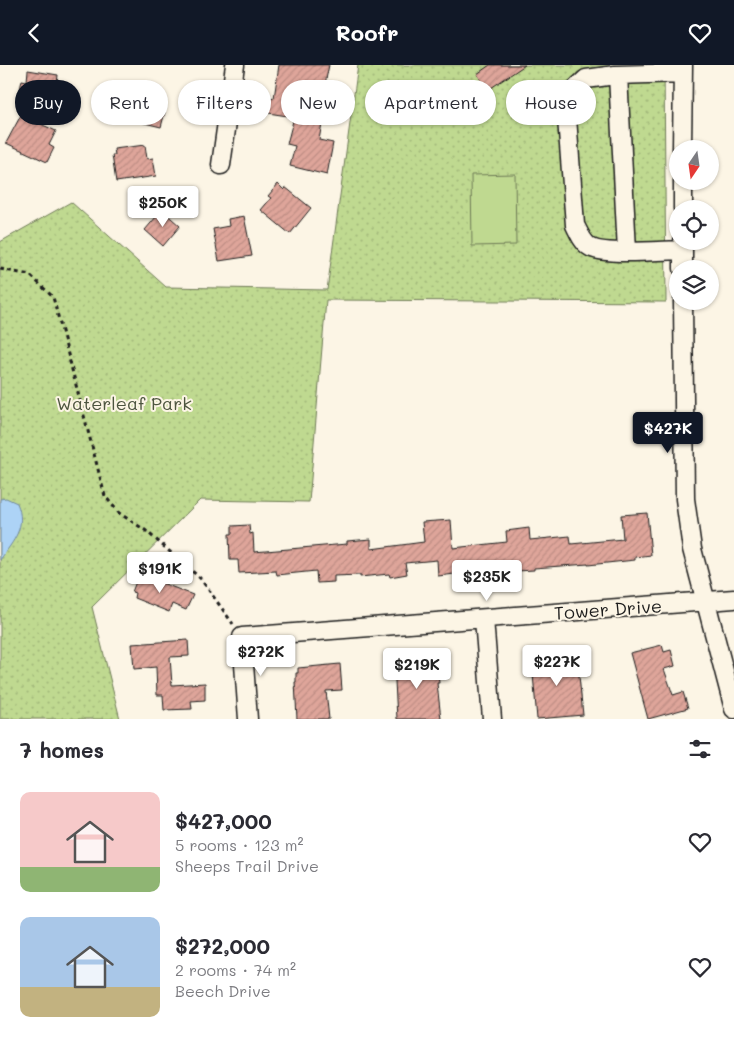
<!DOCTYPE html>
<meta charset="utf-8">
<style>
:root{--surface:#fff;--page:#f2f2f3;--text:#2b2b33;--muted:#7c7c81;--accent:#111827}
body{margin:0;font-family:Mali,sans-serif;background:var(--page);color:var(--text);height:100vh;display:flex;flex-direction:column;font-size:19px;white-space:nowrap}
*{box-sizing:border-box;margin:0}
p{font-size:16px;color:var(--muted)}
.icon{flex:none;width:28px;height:28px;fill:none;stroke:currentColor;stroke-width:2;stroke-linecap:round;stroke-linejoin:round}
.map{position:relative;height:654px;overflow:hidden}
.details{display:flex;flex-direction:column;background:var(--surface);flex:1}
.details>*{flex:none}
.hud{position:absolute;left:15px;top:15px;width:705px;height:45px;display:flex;gap:10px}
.needle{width:32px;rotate:193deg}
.buttons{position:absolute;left:669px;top:75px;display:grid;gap:10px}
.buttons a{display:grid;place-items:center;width:50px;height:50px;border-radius:50%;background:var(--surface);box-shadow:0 1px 4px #0004;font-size:25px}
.price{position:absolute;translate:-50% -42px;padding:0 11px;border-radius:5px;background:#fff;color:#222;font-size:16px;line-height:32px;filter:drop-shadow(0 1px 2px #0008)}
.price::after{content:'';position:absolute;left:50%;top:30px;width:15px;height:11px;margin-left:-8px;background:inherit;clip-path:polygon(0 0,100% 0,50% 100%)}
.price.selected{background:var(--accent);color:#fff}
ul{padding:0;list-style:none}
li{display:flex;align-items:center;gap:15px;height:125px;padding:0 20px}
li span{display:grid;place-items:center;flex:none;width:140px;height:100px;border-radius:10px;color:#555}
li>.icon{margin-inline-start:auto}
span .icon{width:60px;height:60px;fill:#fffc;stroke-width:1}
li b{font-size:21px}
h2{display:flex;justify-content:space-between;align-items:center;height:60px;padding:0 20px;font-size:21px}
.pill{padding:0 18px;border-radius:22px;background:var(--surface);box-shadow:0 1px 4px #0004;font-size:18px;line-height:45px}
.pill.selected{background:var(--accent);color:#fff}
header{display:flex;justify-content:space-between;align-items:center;height:65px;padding:0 20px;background:var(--accent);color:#fff;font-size:22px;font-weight:700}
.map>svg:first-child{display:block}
.grass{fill:url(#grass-dots);stroke:#6e7a56}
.pitch{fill:#bfd990;stroke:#6e7a56}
.water{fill:#add3f6;stroke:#738a9f}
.building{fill:url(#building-hatch);stroke:#1c1c1c}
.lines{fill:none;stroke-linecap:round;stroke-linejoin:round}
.minor-casing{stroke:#1c1c1c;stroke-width:21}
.path{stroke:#1c1c1c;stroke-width:3;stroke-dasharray:4 4;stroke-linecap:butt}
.minor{stroke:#fcf5e5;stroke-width:18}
.labels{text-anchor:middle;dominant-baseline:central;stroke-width:4;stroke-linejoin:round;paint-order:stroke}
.park-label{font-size:18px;fill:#4d553f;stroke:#fcf5e5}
.street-label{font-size:18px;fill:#1c1c1c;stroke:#fcf5e5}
</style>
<header><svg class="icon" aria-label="back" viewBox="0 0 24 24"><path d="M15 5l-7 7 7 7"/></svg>Roofr<svg class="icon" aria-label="heart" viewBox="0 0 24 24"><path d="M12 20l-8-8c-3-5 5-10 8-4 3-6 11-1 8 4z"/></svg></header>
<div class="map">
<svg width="734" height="654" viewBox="0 0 734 654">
<defs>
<pattern id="grass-dots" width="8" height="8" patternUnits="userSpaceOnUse" patternTransform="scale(1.25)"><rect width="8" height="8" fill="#bfd990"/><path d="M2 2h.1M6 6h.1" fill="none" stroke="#a4ba7c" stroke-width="1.8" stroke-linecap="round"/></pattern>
<pattern id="building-hatch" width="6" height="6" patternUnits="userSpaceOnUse" patternTransform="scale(1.25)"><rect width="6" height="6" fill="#dea59a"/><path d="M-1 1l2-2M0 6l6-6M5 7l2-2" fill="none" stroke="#be8d84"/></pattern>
</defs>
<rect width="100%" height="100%" fill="#fcf5e5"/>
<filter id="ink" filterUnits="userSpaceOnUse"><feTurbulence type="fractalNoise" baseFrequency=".02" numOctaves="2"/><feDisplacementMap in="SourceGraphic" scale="10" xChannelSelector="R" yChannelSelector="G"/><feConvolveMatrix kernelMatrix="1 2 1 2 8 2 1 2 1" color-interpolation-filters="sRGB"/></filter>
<g filter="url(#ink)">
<path class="grass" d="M358,0H664L666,237L326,235L309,437L200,435L92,542L120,654H0V177L71,137L166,222L327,225Z"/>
<path class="pitch" d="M515,109L516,180L472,181L471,110Z"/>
<path class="water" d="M6,433L17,438C27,462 14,475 0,495V434Z"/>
<path class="building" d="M279,0H329L324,24L328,25L319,75L333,78L327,110L290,101L295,81L287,79L294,52L268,48L270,32L274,33Z
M490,0H525L488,25L477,9Z
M28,5L58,10L56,27L62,28L60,41L18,34L22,15L27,16Z
M130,25L161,33L159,45L165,47L161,62L124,53L125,48H122L126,30H129Z
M21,50L56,66L49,80L54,83L47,97L6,78Z
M145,80L147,94L153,93L156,111L116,117L112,90H115L114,84Z
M278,119L284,125L285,122L311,143L290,169L261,145L271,133L268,131Z
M162,145L180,161L163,181L145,165Z
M244,151L252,191L219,196L213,164L229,161L228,154Z
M647,448L651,490L635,492V495L588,500V499L534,503V505L517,506L516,499L481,503V506L438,511L437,495L405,498L407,509L390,512L389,509L360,512V510L334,511V517L317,518L316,506L277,510L276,506L239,508L238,495H230L229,469H232V461L249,460L250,469L253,468L254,487L347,479V476L371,474V484L424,477L422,457L451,455L453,483L507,477L506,466L529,463L530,475L570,471L571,479L623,474L621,450Z
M139,509L193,530L186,545L172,539L169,547L134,533L135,528L132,527Z
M188,575L189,591L170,592L172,620L205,618V635L191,636L192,644L164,645L163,630H157L156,602L134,604L132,579Z
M662,580L664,587L671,585L675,601L664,604L673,630L683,627L688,643L648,654L630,588Z
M570,588L571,602L578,601L583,650L537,654L532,598H541V589Z
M434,594L435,598H437L439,618H437L441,654H397L394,597Z
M340,599L342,625L326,626L329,654H297L295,617H296V608H298V603Z"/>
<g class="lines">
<defs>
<path id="minor" d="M682,8L615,10L586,14L572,27L567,53L575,160C579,168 583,178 590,182C604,191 664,185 683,185
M618,10L627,186
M682,84L683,0
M221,100L235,0
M683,116V144
M683,176V204
M683,236L685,434L692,484L734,644
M484,554L492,654
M248,654L242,572L734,534"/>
</defs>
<use href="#minor" class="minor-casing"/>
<path class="path" d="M0,204L30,210L53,232L105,431L119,448L145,465L200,513L233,559"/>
<use href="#minor" class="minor"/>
</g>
</g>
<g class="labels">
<g class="park-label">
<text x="124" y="338">Waterleaf Park</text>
</g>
<g class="street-label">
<text transform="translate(608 544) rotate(-4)">Tower Drive</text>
</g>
</g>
</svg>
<div class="buttons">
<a><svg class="needle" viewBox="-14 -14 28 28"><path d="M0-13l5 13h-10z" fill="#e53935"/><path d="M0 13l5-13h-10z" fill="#7c7c81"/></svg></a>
<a><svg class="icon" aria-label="locate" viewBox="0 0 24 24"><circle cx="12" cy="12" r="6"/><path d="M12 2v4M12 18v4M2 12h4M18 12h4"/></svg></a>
<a><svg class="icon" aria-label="layers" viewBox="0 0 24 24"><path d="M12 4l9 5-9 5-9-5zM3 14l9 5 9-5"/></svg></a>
</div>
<b class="price" style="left:163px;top:163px">$250K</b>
<b class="price selected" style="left:668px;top:389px">$427K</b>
<b class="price" style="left:160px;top:529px">$191K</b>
<b class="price" style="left:487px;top:537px">$235K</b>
<b class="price" style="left:261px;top:612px">$272K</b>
<b class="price" style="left:557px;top:622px">$227K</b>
<b class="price" style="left:417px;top:625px">$219K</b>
<div class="hud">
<a class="pill selected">Buy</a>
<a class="pill">Rent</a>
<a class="pill">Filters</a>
<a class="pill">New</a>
<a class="pill">Apartment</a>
<a class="pill">House</a>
</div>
</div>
<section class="details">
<h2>7 homes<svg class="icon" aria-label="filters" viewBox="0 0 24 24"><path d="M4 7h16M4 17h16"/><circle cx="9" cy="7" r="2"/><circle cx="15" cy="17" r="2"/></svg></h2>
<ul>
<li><span style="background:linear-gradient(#f6c9c9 75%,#8fb573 0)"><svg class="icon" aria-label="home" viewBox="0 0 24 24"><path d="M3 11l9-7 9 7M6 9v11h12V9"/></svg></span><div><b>$427,000</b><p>5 rooms · 123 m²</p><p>Sheeps Trail Drive</p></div><svg class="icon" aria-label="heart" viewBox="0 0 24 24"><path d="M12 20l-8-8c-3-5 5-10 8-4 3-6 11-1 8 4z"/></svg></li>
<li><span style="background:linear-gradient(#a9c7e8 70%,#c2b280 0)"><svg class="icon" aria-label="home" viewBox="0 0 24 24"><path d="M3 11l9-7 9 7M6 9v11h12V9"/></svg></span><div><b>$272,000</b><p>2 rooms · 74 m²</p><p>Beech Drive</p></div><svg class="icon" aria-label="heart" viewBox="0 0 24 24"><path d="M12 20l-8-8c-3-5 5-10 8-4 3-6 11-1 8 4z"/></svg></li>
</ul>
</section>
